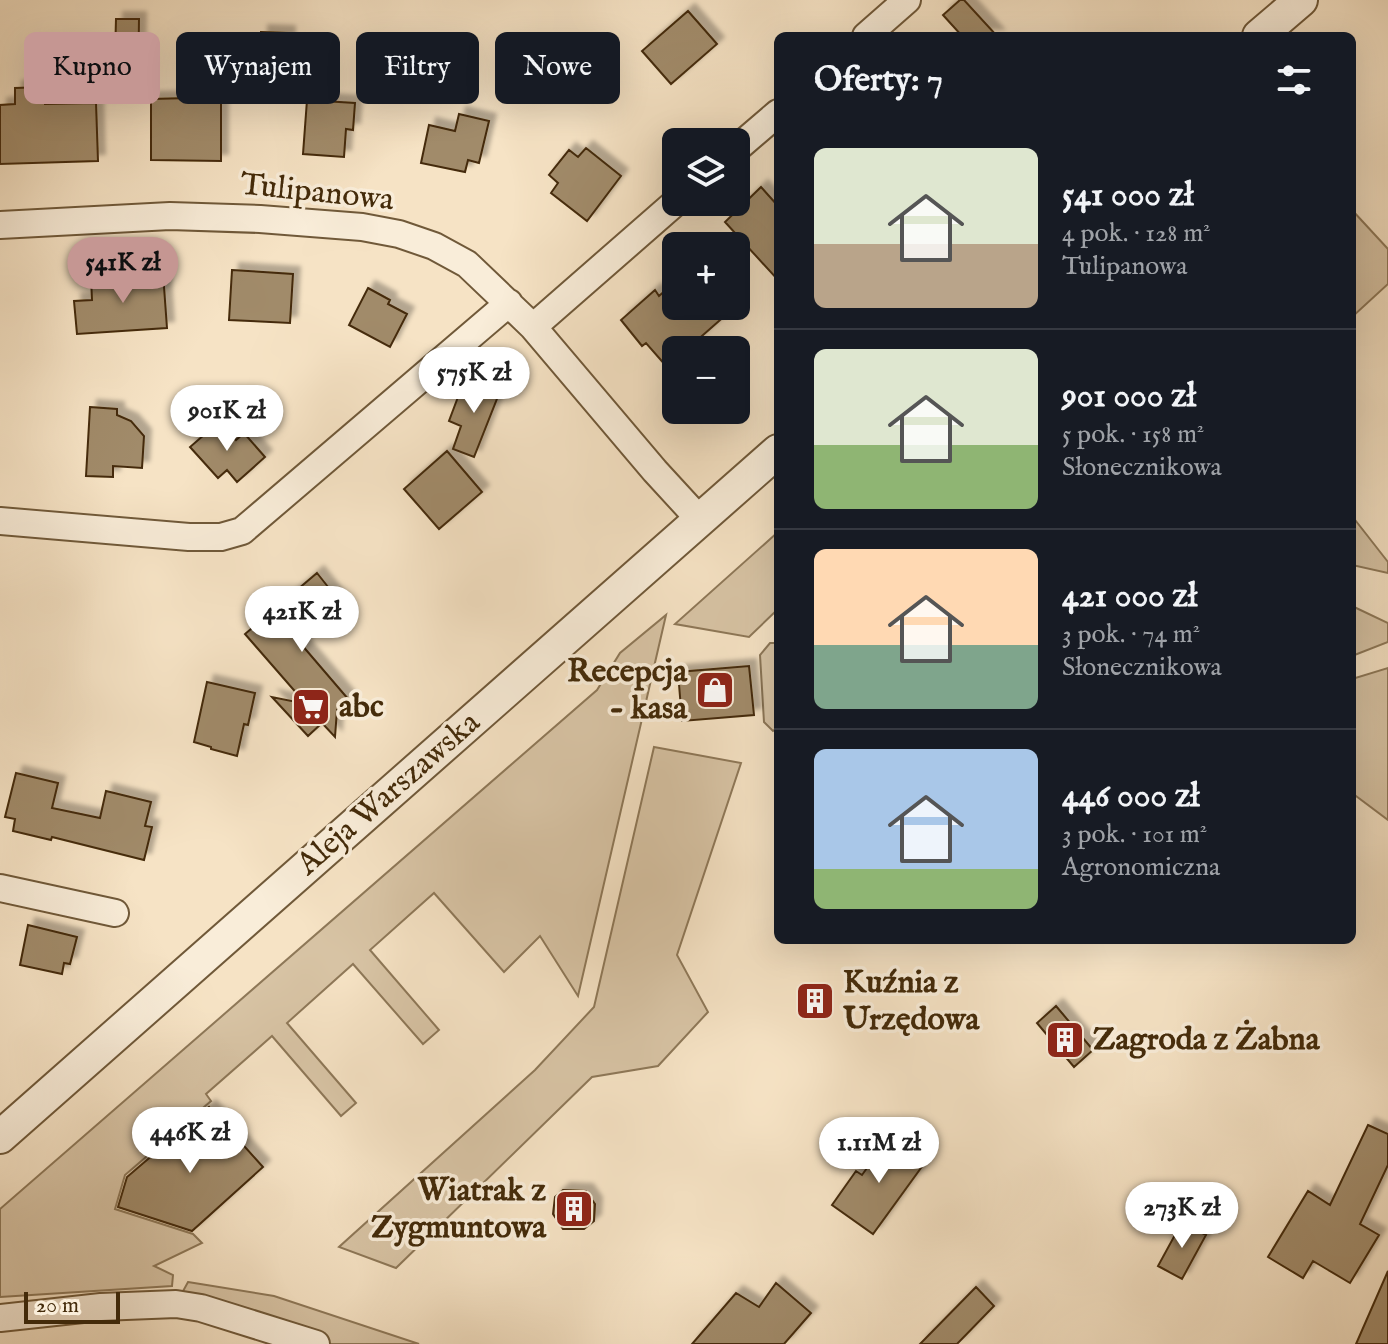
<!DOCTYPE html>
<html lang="pl">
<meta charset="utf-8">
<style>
:root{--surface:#171b24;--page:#242831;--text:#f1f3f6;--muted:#9ea1a6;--line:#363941;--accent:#c59692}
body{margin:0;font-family:"IM FELL English",serif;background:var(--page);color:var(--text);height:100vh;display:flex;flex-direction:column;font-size:30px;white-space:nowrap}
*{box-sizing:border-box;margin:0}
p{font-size:26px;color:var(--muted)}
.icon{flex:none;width:44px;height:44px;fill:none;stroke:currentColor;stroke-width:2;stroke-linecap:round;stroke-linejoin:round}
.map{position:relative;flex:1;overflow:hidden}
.details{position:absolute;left:774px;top:32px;width:582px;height:912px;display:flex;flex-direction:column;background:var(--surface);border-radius:12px;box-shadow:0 8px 32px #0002}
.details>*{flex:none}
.top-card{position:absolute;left:24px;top:32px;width:630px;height:72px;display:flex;gap:16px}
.controls{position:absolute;left:662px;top:128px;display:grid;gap:16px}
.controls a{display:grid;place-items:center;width:88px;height:88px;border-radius:12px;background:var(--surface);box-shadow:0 8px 32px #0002;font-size:40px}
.scale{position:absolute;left:24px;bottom:20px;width:96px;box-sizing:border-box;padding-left:8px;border:4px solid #442b0a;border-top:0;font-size:22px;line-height:28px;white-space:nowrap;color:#442b0a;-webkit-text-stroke:6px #f9edd9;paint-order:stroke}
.price{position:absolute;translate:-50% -68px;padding:0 18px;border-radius:28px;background:#fff;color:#222;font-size:26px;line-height:52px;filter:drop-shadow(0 2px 4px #0008)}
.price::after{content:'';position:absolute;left:50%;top:48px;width:24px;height:18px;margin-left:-12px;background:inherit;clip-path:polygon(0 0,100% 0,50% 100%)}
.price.active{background:var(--accent);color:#111}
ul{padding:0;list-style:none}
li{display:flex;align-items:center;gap:24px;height:200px;padding:0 40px}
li+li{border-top:2px solid var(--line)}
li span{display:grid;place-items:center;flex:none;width:224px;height:160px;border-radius:12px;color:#555}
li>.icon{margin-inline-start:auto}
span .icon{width:96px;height:96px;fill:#fffc;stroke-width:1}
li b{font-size:34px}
h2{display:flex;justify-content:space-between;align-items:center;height:96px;padding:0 40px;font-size:34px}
.pill{padding:0 28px;border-radius:12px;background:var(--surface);box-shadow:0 8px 32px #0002;font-size:28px;line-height:72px}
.pill.active{background:var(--accent);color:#111}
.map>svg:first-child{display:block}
.green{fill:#d8c4a5;stroke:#8e7858;stroke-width:2}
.building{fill:#a18b6b;stroke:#442b0a;stroke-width:2;filter:url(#shadow)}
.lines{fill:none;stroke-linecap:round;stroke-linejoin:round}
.minor-casing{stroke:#705939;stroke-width:30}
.tertiary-casing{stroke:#705939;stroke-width:36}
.minor{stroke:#f9edd9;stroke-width:26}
.tertiary{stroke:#f9edd9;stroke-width:32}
.labels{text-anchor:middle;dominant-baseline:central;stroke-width:7;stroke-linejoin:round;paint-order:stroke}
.street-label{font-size:32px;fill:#442b0a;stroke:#f9edd9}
.poi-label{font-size:32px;font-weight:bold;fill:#442b0a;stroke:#f9edd9;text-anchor:start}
</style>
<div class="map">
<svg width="1388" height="1344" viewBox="0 0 1388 1344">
<defs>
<filter id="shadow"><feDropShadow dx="7" dy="-7" stdDeviation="2" flood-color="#0004"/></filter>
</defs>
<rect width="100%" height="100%" fill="#f6e3c5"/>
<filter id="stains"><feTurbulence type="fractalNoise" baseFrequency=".0025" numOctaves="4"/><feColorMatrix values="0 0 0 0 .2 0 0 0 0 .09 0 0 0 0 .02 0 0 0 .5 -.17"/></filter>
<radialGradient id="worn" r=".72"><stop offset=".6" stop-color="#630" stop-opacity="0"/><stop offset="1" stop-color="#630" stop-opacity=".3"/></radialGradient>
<path class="green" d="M1352,210L1388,249V284L1352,317Z
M1352,516L1388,562V573L1352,565Z
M778,532V609L749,637L675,624Z
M1352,606L1388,623V642L1352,656Z
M666,615L578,996L540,936L504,972L434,893L370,950L439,1030L423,1044L353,964L287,1023L356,1103L341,1116L272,1036L206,1094L211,1101L125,1175L115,1209L193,1234L202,1243L154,1266L173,1275L172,1286L0,1297V1209L597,690L620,653Z
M770,643H778V727L773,731L764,722L760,655Z
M1388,668V820L1352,793V679Z
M654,747L741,763L677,955L708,1012L658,1066L592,1077L396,1268L339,1247L535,1070L594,1007Z
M188,1282L274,1296L419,1344H310L176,1304Z"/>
<path class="building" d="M960,0H964L997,36H962L943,15Z
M688,11L717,44L671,84L642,51Z
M116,19H139L138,93H114Z
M261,32L288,33L287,78L260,77Z
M189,58H221V161L151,160V99L189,98Z
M44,87L45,104L96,103L98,161L0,164V105L15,104V88Z
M307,100L355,103L353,130L346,129L344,157L303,154Z
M459,114L489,121L479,163L468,160L465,172L421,163L429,125L455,131Z
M586,148L621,176L587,221L551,193L558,183L549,175L569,150L578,157Z
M761,187L778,206V280L725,222Z
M232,270L293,274L290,323L229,320Z
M163,273L167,328L77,334L74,301L92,300L91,278Z
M676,281V306H736L686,350H676V359L667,367L646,343L642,346L621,320L655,290L659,296Z
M368,288L390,300L388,304L407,314L390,347L349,325Z
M478,378L502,386L474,457L453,449L461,426L449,421L461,389L473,394Z
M90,407L117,409V415L131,421L144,436L142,468L113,466V477L86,476Z
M219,422L236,440L244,433L265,457L237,482L227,470L218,478L190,447Z
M447,451L482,492L439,529L404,489Z
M317,573L344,607L301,644L349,700L337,710L335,737L322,723L308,736L272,697L306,704L245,634Z
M749,666L754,715L682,721L678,672Z
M207,682L255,693L248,725L244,724L237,756L211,749V747L194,742Z
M16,773L58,783L52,808L100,818L106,791L151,802L145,826L152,827L144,860L52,837L51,840L13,831L15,819L5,817Z
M28,925L77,937L70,964L64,963L62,974L20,965Z
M1056,1006L1093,1050L1074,1067L1037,1023Z
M209,1107L263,1167L192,1231L118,1207L127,1177Z
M1368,1125L1388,1134V1165L1360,1224L1379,1235L1350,1283L1313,1261L1303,1278L1268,1257L1308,1191L1330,1205Z
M890,1136L926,1161L873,1234L832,1205L856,1171L862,1175Z
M563,1190L586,1191L595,1204L594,1221L584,1229H563L553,1214L555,1197Z
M1182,1222L1206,1235L1182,1279L1158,1266Z
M1388,1271V1344H1356Z
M776,1283L811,1313L784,1344H692L736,1293L759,1307Z
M976,1287L994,1306L957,1344H920Z"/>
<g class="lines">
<defs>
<path id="minor" d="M866,36L907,0
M736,149L778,113
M0,225L170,216L260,219L362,227L399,234L434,246L467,264L533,327L655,471L700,520
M533,327L676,202
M0,521L189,537H221L242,531L509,303
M0,888L115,913
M0,1318L101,1307L176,1304L201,1308L316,1344"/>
<path id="tertiary" d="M1259,36L1301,0
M0,1137L778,451"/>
</defs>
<use href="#minor" class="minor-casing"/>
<use href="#tertiary" class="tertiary-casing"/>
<use href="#minor" class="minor"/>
<use href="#tertiary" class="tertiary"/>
</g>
<defs>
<symbol id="shop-square" viewBox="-11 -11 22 22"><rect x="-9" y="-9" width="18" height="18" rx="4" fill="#8f2418" stroke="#f9edd9"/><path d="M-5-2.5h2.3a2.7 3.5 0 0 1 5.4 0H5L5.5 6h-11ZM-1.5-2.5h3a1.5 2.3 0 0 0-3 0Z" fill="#fff"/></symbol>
<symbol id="supermarket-square" viewBox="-11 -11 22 22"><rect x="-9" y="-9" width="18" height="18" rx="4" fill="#8f2418" stroke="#f9edd9"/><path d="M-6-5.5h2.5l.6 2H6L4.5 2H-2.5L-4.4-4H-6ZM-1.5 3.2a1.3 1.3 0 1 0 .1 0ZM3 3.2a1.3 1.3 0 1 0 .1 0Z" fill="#fff"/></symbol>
<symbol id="building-square" viewBox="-11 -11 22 22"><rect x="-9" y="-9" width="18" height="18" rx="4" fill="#8f2418" stroke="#f9edd9"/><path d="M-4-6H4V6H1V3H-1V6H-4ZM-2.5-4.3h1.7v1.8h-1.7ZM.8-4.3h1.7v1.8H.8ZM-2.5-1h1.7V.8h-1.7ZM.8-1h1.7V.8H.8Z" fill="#fff"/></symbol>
</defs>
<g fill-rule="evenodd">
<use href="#shop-square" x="693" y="668" width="44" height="44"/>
<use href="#supermarket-square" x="289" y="685" width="44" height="44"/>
<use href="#building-square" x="793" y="979" width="44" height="44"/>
<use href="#building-square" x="1043" y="1018" width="44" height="44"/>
<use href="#building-square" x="552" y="1187" width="44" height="44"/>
</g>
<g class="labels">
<g class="street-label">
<text transform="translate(317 193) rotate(6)">Tulipanowa</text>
<text transform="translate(389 794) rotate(-41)">Aleja Warszawska</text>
</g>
<g class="poi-label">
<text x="687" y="672" text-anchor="end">Recepcja<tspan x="687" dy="37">- kasa</tspan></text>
<text x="339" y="707">abc</text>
<text x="843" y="983">Kuźnia z<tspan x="843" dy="37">Urzędowa</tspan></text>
<text x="1093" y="1040">Zagroda z Żabna</text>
<text x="546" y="1191" text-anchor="end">Wiatrak z<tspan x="546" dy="37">Zygmuntowa</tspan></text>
</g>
</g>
<rect width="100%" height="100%" filter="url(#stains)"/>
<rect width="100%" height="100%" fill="url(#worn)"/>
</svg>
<div class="controls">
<a><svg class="icon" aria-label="layers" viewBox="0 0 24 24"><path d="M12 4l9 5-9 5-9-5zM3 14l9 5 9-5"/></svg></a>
<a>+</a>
<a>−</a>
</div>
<div class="scale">20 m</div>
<b class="price active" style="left:123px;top:305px">541K zł</b>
<b class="price" style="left:474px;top:415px">575K zł</b>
<b class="price" style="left:227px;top:453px">901K zł</b>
<b class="price" style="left:302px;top:654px">421K zł</b>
<b class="price" style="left:190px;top:1175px">446K zł</b>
<b class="price" style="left:879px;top:1185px">1.11M zł</b>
<b class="price" style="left:1182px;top:1250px">273K zł</b>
<div class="top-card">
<a class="pill active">Kupno</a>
<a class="pill">Wynajem</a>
<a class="pill">Filtry</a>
<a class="pill">Nowe</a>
</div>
<section class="details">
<h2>Oferty: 7<svg class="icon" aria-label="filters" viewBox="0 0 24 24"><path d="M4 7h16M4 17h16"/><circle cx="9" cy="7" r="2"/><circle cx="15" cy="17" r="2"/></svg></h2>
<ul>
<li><span style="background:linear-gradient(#dfe7d0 60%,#b9a48a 0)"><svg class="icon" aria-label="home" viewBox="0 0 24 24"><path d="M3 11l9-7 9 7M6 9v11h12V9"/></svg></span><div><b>541 000 zł</b><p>4 pok. · 128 m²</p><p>Tulipanowa</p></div></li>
<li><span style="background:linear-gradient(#dfe7d0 60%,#8fb573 0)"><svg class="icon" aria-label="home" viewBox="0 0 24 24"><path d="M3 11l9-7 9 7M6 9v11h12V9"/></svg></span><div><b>901 000 zł</b><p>5 pok. · 158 m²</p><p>Słonecznikowa</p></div></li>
<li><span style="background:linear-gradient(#ffd9b3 60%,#7fa58c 0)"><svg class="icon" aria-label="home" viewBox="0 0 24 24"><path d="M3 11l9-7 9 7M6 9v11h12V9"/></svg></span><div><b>421 000 zł</b><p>3 pok. · 74 m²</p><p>Słonecznikowa</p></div></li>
<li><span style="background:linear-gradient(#a9c7e8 75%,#8fb573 0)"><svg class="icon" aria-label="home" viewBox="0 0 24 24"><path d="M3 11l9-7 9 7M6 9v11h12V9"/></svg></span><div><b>446 000 zł</b><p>3 pok. · 101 m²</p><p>Agronomiczna</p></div></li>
</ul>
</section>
</div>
